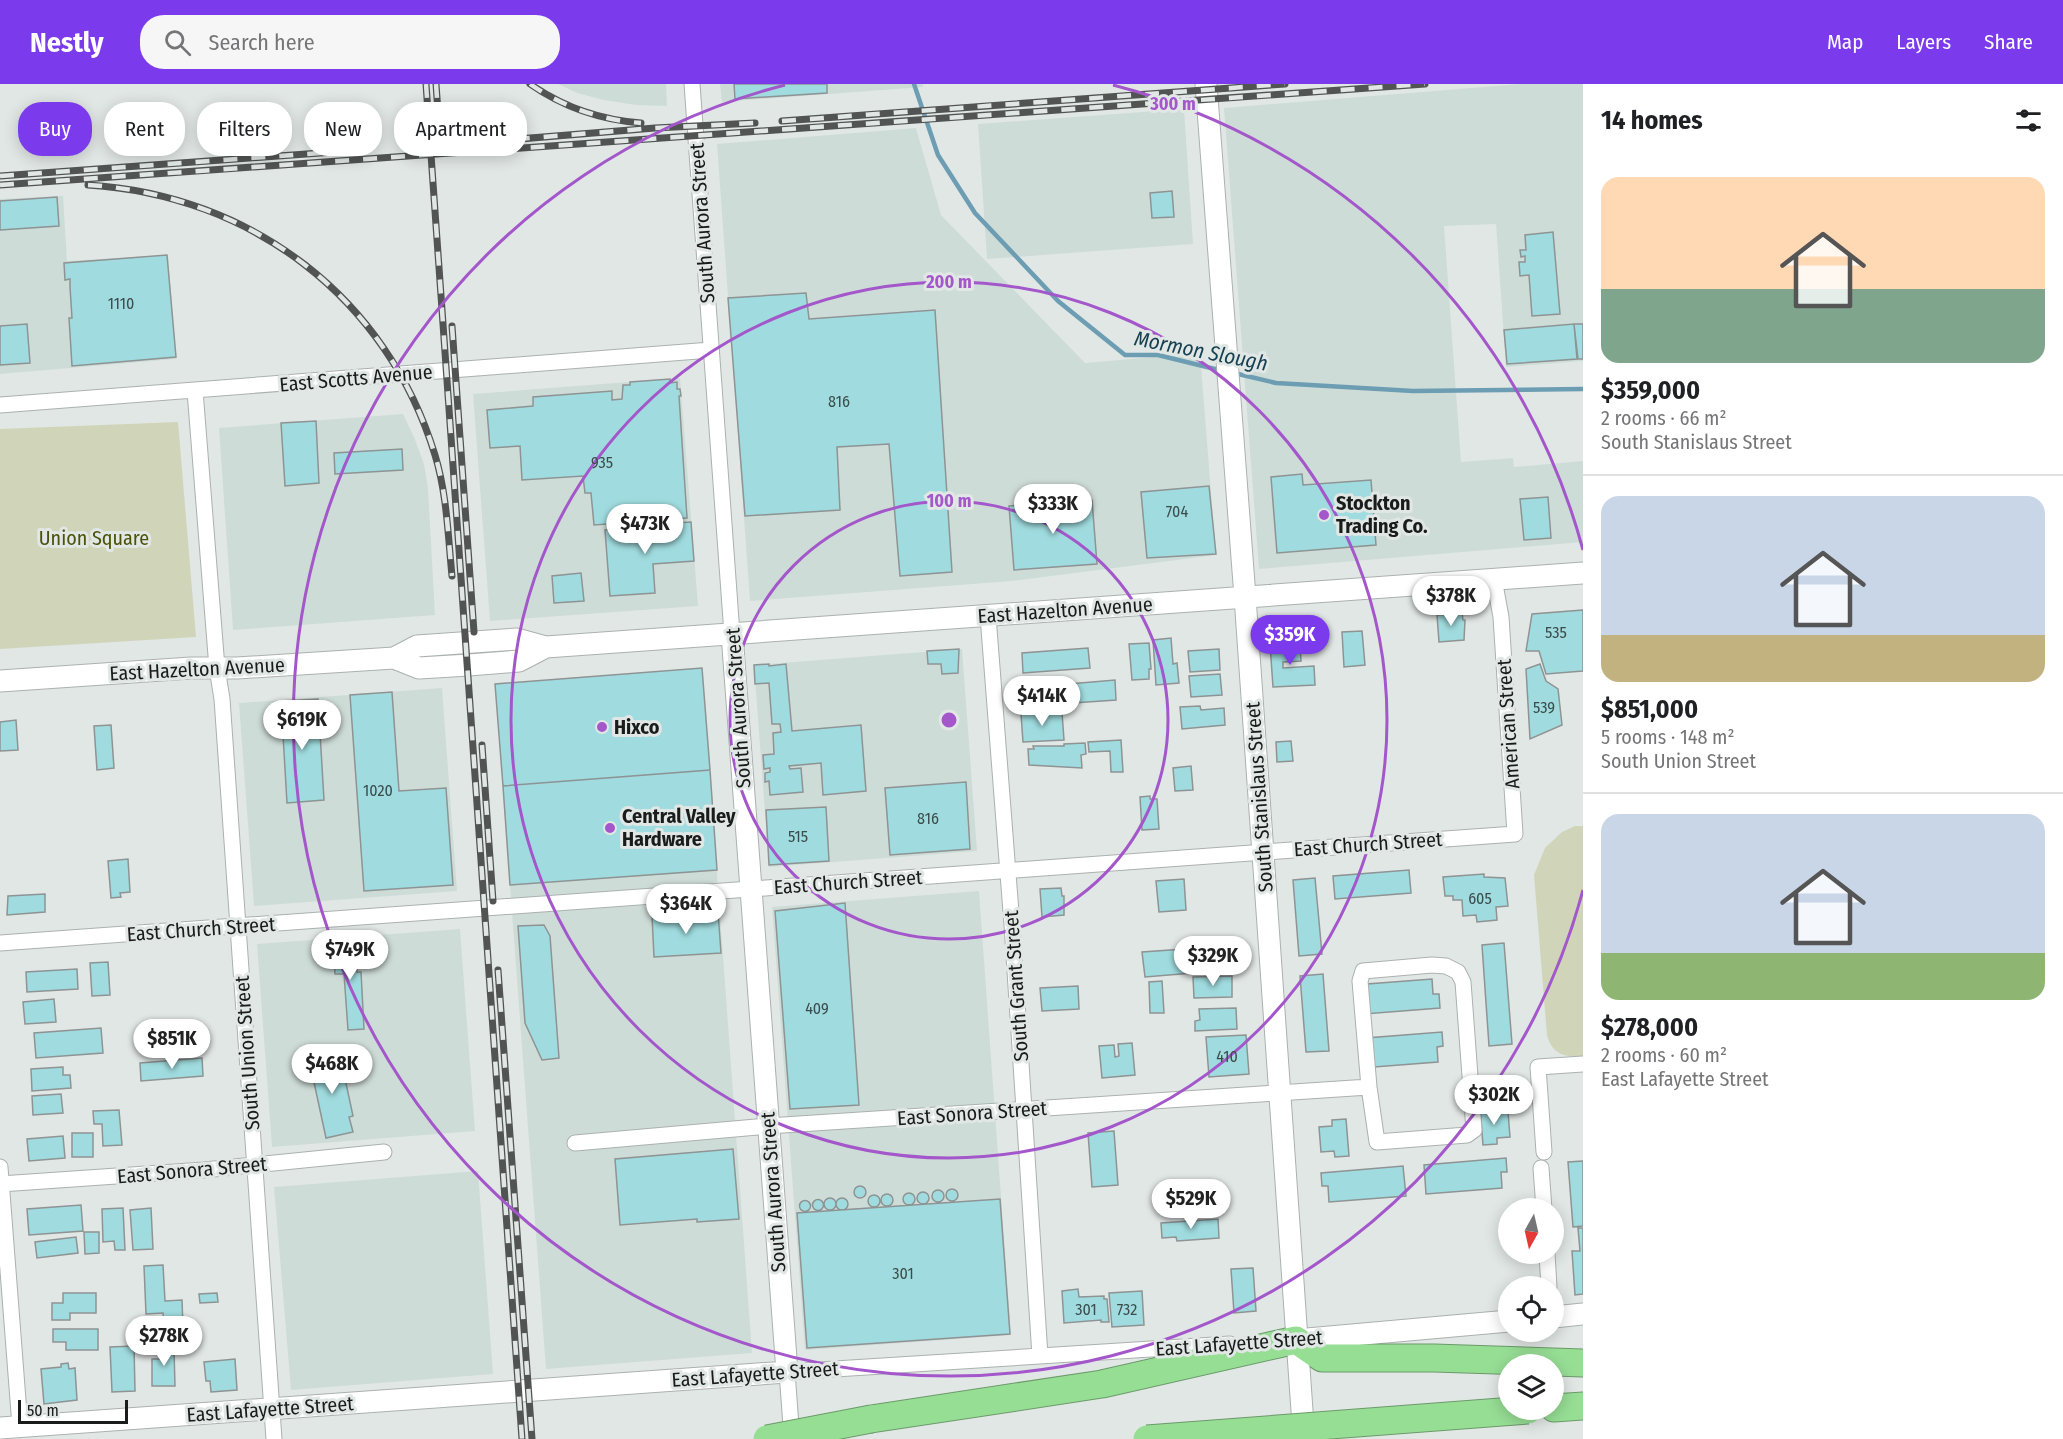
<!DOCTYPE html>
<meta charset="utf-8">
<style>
:root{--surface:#fff;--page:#f6f6f6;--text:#202124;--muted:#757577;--line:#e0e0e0;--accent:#7c3aed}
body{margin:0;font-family:"Fira Sans Condensed",sans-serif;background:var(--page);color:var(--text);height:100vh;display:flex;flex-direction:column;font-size:22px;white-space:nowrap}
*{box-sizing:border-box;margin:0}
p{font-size:20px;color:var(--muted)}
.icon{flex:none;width:33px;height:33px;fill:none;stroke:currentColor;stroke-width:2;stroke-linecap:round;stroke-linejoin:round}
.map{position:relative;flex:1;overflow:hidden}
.sheet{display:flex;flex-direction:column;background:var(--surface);width:480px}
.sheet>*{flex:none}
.hud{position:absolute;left:18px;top:18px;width:570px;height:54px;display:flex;gap:12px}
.needle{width:39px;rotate:188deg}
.tools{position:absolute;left:1498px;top:1114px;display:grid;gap:12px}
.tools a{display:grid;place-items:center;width:66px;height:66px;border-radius:50%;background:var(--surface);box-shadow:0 3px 15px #0003;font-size:30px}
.scale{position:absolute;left:18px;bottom:15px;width:110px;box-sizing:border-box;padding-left:6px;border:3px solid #1a1c1b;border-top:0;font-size:16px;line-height:21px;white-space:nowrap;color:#1a1c1b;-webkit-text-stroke:4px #e1e7e5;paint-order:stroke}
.price{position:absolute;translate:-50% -51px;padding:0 14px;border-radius:21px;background:#fff;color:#222;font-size:20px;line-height:39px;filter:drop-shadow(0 2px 3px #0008)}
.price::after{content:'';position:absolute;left:50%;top:36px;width:18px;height:14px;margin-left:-9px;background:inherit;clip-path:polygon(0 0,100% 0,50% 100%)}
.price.active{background:var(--accent);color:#fff}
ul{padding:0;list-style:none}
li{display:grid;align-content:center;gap:12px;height:318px;padding:0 18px}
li+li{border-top:2px solid var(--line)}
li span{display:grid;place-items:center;height:186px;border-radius:18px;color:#555}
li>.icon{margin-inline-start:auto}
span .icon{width:108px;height:108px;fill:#fffc;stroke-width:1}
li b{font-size:26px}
h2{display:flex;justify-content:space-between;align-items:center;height:72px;padding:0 18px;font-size:26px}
.tag{padding:0 21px;border-radius:24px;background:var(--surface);box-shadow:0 3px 15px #0003;font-size:21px;line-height:54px}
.tag.active{background:var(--accent);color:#fff}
header{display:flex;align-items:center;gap:36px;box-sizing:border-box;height:84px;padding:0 30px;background:var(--accent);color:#fff}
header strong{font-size:28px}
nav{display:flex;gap:33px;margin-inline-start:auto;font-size:21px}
.search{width:420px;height:54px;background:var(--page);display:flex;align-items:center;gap:15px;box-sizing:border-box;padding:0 21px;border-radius:24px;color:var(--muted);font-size:22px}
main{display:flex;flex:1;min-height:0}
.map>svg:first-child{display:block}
.built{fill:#cedcd7}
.green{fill:#d0d5b9}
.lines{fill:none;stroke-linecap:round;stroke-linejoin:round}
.stream{stroke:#6c9db3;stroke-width:4.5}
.building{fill:#a0dcdf;stroke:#8e9394;stroke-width:1.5}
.street-casing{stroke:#abb1af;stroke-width:17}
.secondary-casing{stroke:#abb1af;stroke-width:23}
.highway-casing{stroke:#6b9a6a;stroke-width:29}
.street{stroke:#fff;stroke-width:15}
.secondary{stroke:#fff;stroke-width:21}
.highway{stroke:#97de95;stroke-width:27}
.rail-casing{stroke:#515453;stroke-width:7}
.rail{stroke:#e1e7e5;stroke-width:4.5;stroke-dasharray:14;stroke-linecap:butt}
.highway-bridge-casing{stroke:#6b9a6a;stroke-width:29;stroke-linecap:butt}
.highway-bridge{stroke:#97de95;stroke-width:27}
.ring{fill:none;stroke:#a357ca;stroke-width:3}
.poi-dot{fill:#a357ca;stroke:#e1e7e5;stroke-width:2}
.labels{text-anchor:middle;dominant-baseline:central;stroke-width:6;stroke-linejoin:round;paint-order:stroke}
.number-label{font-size:16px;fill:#3c4c4c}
.street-label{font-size:20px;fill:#1a1c1b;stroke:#e1e7e5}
.poi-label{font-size:20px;font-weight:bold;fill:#1a1c1b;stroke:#e1e7e5;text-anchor:start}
.park-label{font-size:20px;fill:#4c5308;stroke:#e1e7e5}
.water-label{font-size:21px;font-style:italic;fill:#174152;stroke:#e1e7e5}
.centre{fill:#a357ca;stroke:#e1e7e5;stroke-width:3}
.ring-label{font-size:18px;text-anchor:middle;font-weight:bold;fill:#a357ca;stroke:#e1e7e5;stroke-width:6;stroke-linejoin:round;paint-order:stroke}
</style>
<header>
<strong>Nestly</strong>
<div class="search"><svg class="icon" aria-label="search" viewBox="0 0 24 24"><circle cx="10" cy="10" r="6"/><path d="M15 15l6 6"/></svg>Search here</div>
<nav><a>Map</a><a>Layers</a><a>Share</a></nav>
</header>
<main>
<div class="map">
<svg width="1583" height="1355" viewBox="0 0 1583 1355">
<rect width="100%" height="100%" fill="#e1e7e5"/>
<path class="built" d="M558,0H666L667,22L636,21L604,16L577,9Z
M720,0H923V3L722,18Z
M1521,0H1583V277L1506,283L1496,140L1444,142L1461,378L1513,374L1514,383L1583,377V458L1259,485L1224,24Z
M1184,25L1193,160L987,175L978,40Z
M916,44L941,131L1085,279L1200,269L1216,471L1012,497L750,517L717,60Z
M63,112L67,177L168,171L176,275L0,290V115Z
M680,294L698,522L490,537L473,310Z
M403,330L414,353L424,380L428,404L435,531L233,546L219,344Z
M962,565L977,767L769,783L754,581Z
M702,584L752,1269L546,1285L495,600Z
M442,604L457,807L254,822L239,619Z
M979,807L1011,1251L805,1266L772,823Z
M460,845L475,1047L272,1063L257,860Z
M478,1087L493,1290L291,1306L274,1103Z"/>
<path class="green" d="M178,338L196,553L0,565V345Z
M1575,742H1583V972C1565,974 1552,970 1547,951L1534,791L1545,764L1562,748Z"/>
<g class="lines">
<path class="stream" d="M914,0L938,71L975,129L1058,217L1125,271H1158L1223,287
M1234,289L1276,299L1413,307L1583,305"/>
</g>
<path class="building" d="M734,0H827V9L735,15Z
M1172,107L1174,133L1152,134L1150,109Z
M57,113L59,142L0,146V117Z
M1553,148L1560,230L1532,232L1529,191L1520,192L1519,178H1525V172L1521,173L1520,166H1526L1525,151Z
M167,171L176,273L72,282L69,234H72L70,203V195L65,196L64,179Z
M806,209L809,235L935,226L952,488L900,492L889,360L837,363L840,426L745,432L728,214Z
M27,240L30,279L0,281V242Z
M1574,240L1577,275L1507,280L1504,246Z
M1574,240H1583V275H1578Z
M670,295V299L677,298V305H680L681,312H679L687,434L594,441L591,409H585L583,392L522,396L520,362L490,364L487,326L533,322V313L612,307V316L622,315L623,301H630V298Z
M316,337L319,399L285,402L281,339Z
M402,365L403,386L335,390L334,369Z
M1302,390L1303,401L1371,396L1376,461L1277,469L1271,393Z
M1209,402L1216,470L1147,474L1141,408Z
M1548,413L1551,454L1524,456L1520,415Z
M1092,416L1097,480L1014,486L1009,422Z
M691,438L694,477L653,480L655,509L610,512L605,446L633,444L634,452L646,451L645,441Z
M581,489L584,517L554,519L552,492Z
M1583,526V587L1546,590L1539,567H1526L1532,530Z
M1462,529L1463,536H1465L1464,556L1439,558L1437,531Z
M1362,547L1365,581L1344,583L1342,548Z
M1171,554L1173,580L1177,579L1179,599L1156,601L1153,556Z
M1300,558L1301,577L1283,578V584L1314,582L1315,601L1273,603L1270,560Z
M1149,559L1151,585H1149V595L1132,596L1129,560Z
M1088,564L1090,584L1023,589L1022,569Z
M959,565L958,589L942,590L941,580H928L927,567Z
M1219,565L1220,586L1190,588L1188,567Z
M769,580V582L786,580L792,647L861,641L866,707L823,711L821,679L789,682L790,685L801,684L803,708L770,711L769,697L765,698V689L770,688V684L764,685L763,671L774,670L773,649L781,648L780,640H772L769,599L755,600L754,581Z
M1540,580L1546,597L1558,605L1562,641L1530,655L1526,585Z
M702,584L710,686L503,702L495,600Z
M1220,590L1222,611L1191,613L1189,592Z
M1115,596L1116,616L1059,620L1057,601Z
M392,608L399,707L446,704L453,801L364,807L350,611Z
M318,615L324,716L287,719L281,617Z
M1200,622L1201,626L1224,624L1225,641L1182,645L1180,623Z
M1062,628L1064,656L1023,658L1021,630Z
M16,636L18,666L0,667V638Z
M111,641L114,684L97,686L94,642Z
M1121,656L1123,688H1111L1110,667L1089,668L1088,658Z
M1291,657L1293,677L1277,678L1276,658Z
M1085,659L1086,670L1081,671L1082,684L1029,681L1028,665H1034L1033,662H1064V660Z
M1191,682L1193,706L1175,707L1173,684Z
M710,686L717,786L510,801L503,702Z
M966,698L970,765L890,771L885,704Z
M1150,712V715H1157L1159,745L1142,746L1140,713Z
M826,723L829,777L769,781L766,726Z
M128,775L130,808L120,809L121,813L111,814L108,777Z
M1409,786L1411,809L1335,815L1333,792Z
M1484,790V793L1505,794L1508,822L1496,823L1497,836L1477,838L1476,831L1463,832L1462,816H1453V812H1445L1443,793Z
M1315,794L1322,870L1299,872L1293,796Z
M1184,795L1186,826L1159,828L1156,797Z
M1061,804L1062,812H1064V831L1042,833L1040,805Z
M45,810V828L7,831L8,812Z
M845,819L859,1021L790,1025L775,827Z
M718,828L721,869L654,873L652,832Z
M544,841L550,852L559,974L542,976L525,939L518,842Z
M355,854L357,888H361L364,945L348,946L344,890H335L333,855Z
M1504,859L1512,960L1489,962L1482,861Z
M1203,860L1205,888L1145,893L1142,868L1199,864V861Z
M108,878L110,911L92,912L90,879Z
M77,885L78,905L27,908L26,888Z
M1323,890L1329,967L1306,968L1300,892Z
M1232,892V913L1194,914L1193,893Z
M1432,895L1433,910H1439L1440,924L1364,930L1367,900Z
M1162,897L1164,929H1150L1149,898Z
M1078,902L1079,925L1042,927L1040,904Z
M54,915L56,938L25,940L23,918Z
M1236,924L1237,945L1195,947V937L1200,936L1199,925Z
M101,944L103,969L36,974L34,949Z
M1442,948L1443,962L1437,963L1438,978L1374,983L1366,954Z
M1246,951L1249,990L1209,993L1206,953Z
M1132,959L1135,991L1102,994L1099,962L1114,961L1115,973L1119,972L1118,960Z
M336,970L337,977L341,976L353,1032L349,1033L353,1048L326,1054L309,975Z
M202,974L203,992L141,997L140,979Z
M63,983V991H70L71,1004L32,1007L31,985Z
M61,1010L63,1029L33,1031L32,1012Z
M1494,1023L1495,1029L1508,1028L1510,1053L1497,1054V1060L1483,1061L1480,1024Z
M119,1026L122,1061L103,1062L102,1040H94L93,1027Z
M1346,1035L1349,1072L1335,1073L1334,1067L1321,1068L1319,1043L1332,1042V1036Z
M1114,1047L1118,1101L1092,1103L1088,1049Z
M72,1049H93V1073H72Z
M63,1052L65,1074L29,1077L27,1055Z
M733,1065L739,1135L697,1138V1135L620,1141L615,1075Z
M1506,1074L1507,1088H1501L1502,1104L1426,1110L1424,1081Z
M1583,1077V1142L1573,1143L1568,1078Z
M1403,1082L1406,1112L1329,1118L1328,1102H1322L1321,1089Z
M854 1108a6 6 0 1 1 12 0a6 6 0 1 1-12 0Z
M946 1111a6 6 0 1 1 12 0a6 6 0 1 1-12 0Z
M932 1112a6 6 0 1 1 12 0a6 6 0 1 1-12 0Z
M917 1114a6 6 0 1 1 12 0a6 6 0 1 1-12 0Z
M903 1115a6 6 0 1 1 12 0a6 6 0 1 1-12 0Z
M881 1116a6 6 0 1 1 12 0a6 6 0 1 1-12 0Z
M868 1117a6 6 0 1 1 12 0a6 6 0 1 1-12 0Z
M836 1120a6 6 0 1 1 12 0a6 6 0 1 1-12 0Z
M824 1120a6 6 0 1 1 12 0a6 6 0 1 1-12 0Z
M1000,1115L1010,1250L807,1264L797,1129Z
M812.5 1121a5.5 5.5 0 1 1 11 0a5.5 5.5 0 1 1-11 0Z
M799.5 1122a5.5 5.5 0 1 1 11 0a5.5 5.5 0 1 1-11 0Z
M81,1121L83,1147L29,1151L27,1125Z
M123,1124L125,1166H115L114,1157L103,1158L102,1125Z
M151,1124L153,1165L133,1166L130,1126Z
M1218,1135L1219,1154L1177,1157L1176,1153L1162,1154L1161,1139Z
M1578,1144H1583V1210L1575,1211L1572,1167H1580Z
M84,1148H99V1169L85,1170Z
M76,1153L78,1169L37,1174L35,1158Z
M163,1181L165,1217L182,1216L183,1243L164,1244L163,1229L146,1230L144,1182Z
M1253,1184L1256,1227L1234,1229L1231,1185Z
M1078,1205L1079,1213L1104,1212V1215H1107L1109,1238H1101V1236L1064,1239L1062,1207Z
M1142,1207L1144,1241L1112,1243L1109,1209Z
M63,1209H96V1229H70V1236H52V1219H63Z
M217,1209L218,1218L200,1219L199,1210Z
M143,1234L160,1235L159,1247H142Z
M53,1245H98V1266H66V1258H53Z
M160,1259H171V1266H174L175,1302H152V1275H160Z
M134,1262L135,1307L112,1308L110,1263Z
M235,1275L237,1306L211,1308L210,1297H206L204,1278Z
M68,1279L69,1285L75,1284L77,1316L44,1320L41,1285L61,1283V1280Z"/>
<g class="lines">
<defs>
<path id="street" d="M692,0L732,550
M195,307L217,584L222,615L274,1355
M0,321L711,266
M988,532L1012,841L1040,1272
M0,859L1515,750L1501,533L1494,495
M1432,881L1446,882L1458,888L1463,898L1474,1046L1467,1051L1377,1058L1369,1003L1360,897L1363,887Z
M575,1059L768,1042L1369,1003
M1544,1068L1538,983L1583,980
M0,1083L20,1342
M1541,1084L1544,1125
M0,1100L204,1086L384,1068
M1547,1170L1549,1203
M792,1355L787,1288L1230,1260"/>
<path id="secondary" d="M1206,0L1245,513L1304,1355
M394,574L419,584L469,581L519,577L546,563
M0,597L191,584H237L394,574L417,562L517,555L546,563L1583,489
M1554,1233L1583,1230
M1296,1256L1509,1237
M0,1344L787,1288L732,550"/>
<path id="highway" d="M1554,1324L1583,1322
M871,1335L1102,1300L1296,1256L1322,1274H1434L1583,1279"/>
</defs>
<use href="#street" class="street-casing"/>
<use href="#secondary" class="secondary-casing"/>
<use href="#highway" class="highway-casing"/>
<use href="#street" class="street"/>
<use href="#secondary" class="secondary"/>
<use href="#highway" class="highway"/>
<defs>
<path id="rail" d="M426,0L522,1355
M436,0L439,42
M530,0C563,23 601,36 641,39
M782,37L1285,0
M432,62L655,44L755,39
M0,92L348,67
M0,101L1425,0
M88,101C252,111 387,214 435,371C447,410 448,452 452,492
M452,242L474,548
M482,661L493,817
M498,886L532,1355"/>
</defs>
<use href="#rail" class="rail-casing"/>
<use href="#rail" class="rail"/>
<defs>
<path id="highway-bridge" d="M767,1355L871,1335
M1147,1355L1528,1326"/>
</defs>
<use href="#highway-bridge" class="highway-bridge-casing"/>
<use href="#highway-bridge" class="highway-bridge"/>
</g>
<g class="ring">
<circle cx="949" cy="636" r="219"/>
<circle cx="949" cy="636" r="438"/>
<path d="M1583 806A656 656 0 1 1 785 1M1113 1A656 656 0 0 1 1583 466"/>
</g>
<g class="poi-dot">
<circle cx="1324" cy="431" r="6"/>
<circle cx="602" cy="643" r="6"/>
<circle cx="610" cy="744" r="6"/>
</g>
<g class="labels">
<g class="number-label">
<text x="121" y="219">1110</text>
<text x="839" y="317">816</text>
<text x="602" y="378">935</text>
<text x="1177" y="427">704</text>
<text x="1556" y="548">535</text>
<text x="1544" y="623">539</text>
<text x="378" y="706">1020</text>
<text x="928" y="734">816</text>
<text x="798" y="752">515</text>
<text x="1480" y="814">605</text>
<text x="817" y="924">409</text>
<text x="1227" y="972">410</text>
<text x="903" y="1189">301</text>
<text x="1086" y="1225">301</text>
<text x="1127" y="1225">732</text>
</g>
<g class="street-label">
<text transform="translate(702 139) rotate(-94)">South Aurora Street</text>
<text transform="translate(356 294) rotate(-5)">East Scotts Avenue</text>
<text transform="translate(1065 526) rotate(-4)">East Hazelton Avenue</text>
<text transform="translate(197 585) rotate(-3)">East Hazelton Avenue</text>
<text transform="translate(738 624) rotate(-94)">South Aurora Street</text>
<text transform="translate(1508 640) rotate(-94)">American Street</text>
<text transform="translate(1259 713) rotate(-94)">South Stanislaus Street</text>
<text transform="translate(1368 760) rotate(-4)">East Church Street</text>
<text transform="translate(848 798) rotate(-4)">East Church Street</text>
<text transform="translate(201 845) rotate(-4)">East Church Street</text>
<text transform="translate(1016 902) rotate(-94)">South Grant Street</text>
<text transform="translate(247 969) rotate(-94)">South Union Street</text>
<text transform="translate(972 1029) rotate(-4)">East Sonora Street</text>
<text transform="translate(192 1086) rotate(-5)">East Sonora Street</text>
<text transform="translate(773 1108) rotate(-94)">South Aurora Street</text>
<text transform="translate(1239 1259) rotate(-4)">East Lafayette Street</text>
<text transform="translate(755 1290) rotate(-4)">East Lafayette Street</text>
<text transform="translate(270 1325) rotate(-4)">East Lafayette Street</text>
</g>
<g class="poi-label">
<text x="1336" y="419">Stockton<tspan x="1336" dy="23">Trading Co.</tspan></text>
<text x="614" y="643">Hixco</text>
<text x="622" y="732">Central Valley<tspan x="622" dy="23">Hardware</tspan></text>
</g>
<g class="park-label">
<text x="94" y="454">Union Square</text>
</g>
<g class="water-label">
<text transform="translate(1201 267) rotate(11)">Mormon Slough</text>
</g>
</g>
<circle cx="949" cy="636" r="9" class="centre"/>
<g class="ring-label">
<text x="1173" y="26">300 m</text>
<text x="949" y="204">200 m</text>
<text x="949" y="423">100 m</text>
</g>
</svg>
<div class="tools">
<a><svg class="needle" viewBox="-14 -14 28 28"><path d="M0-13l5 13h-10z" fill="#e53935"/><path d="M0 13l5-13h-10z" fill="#757577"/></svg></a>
<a><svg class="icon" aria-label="locate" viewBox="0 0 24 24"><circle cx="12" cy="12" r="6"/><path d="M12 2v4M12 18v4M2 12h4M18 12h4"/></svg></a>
<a><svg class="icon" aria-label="layers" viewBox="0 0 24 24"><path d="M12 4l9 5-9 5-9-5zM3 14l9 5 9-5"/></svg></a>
</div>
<div class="scale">50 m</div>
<b class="price" style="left:1053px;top:451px">$333K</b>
<b class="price" style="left:645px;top:471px">$473K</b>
<b class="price" style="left:1451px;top:543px">$378K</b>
<b class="price active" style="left:1290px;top:582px">$359K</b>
<b class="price" style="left:1042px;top:643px">$414K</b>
<b class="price" style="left:302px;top:667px">$619K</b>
<b class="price" style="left:686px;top:851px">$364K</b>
<b class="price" style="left:350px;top:897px">$749K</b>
<b class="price" style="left:1213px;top:903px">$329K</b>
<b class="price" style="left:172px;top:986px">$851K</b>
<b class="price" style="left:332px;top:1011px">$468K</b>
<b class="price" style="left:1494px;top:1042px">$302K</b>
<b class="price" style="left:1191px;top:1146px">$529K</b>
<b class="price" style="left:164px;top:1283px">$278K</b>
<div class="hud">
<a class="tag active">Buy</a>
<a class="tag">Rent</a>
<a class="tag">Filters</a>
<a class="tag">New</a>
<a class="tag">Apartment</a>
</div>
</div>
<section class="sheet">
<h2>14 homes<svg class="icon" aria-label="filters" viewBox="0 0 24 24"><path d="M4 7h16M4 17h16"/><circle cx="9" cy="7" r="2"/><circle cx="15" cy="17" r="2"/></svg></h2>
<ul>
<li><span style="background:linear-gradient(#ffd9b3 60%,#7fa58c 0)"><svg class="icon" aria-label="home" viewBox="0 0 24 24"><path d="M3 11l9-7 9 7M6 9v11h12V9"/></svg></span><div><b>$359,000</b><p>2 rooms · 66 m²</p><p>South Stanislaus Street</p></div></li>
<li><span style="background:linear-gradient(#c9d6e8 75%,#c2b280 0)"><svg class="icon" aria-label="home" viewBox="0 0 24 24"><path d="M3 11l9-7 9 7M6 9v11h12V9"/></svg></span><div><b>$851,000</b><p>5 rooms · 148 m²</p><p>South Union Street</p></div></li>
<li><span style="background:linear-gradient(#c9d6e8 75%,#8fb573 0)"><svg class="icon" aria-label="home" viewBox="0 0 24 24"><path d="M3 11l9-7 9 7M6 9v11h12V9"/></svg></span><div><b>$278,000</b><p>2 rooms · 60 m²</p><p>East Lafayette Street</p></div></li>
</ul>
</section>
</main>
